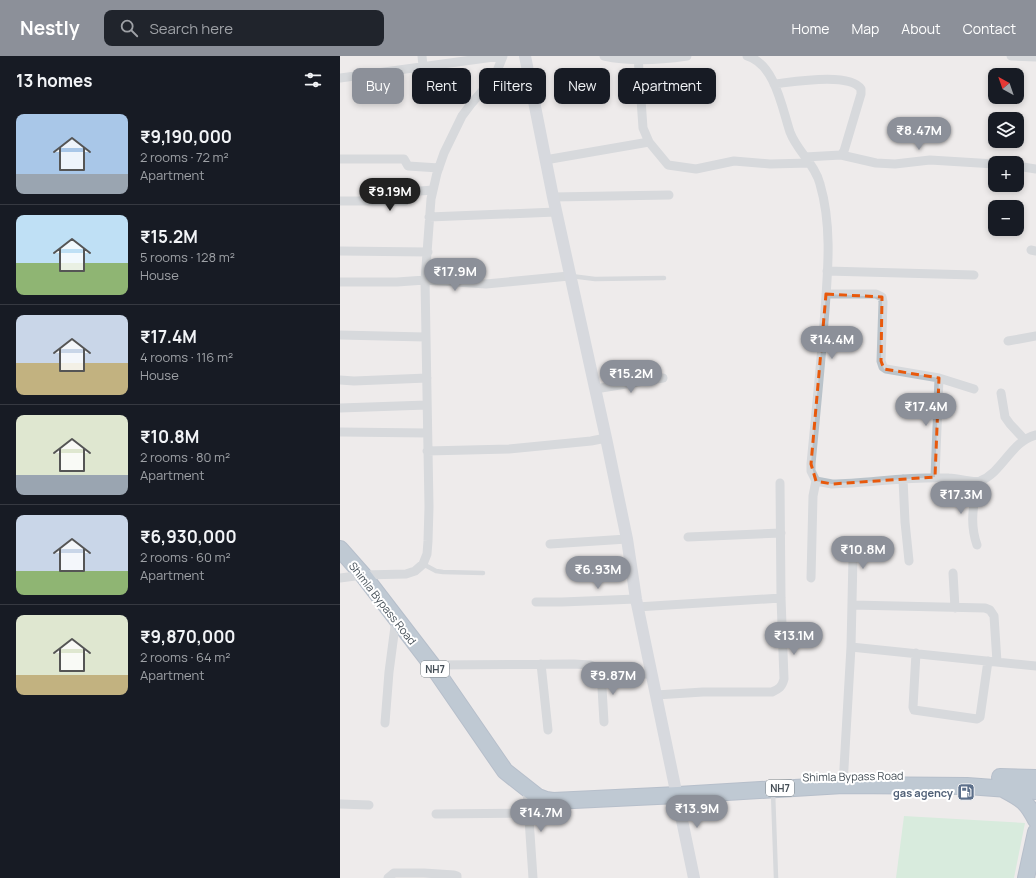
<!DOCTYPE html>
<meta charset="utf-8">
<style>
:root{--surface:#171b24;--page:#20242c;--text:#f1f3f6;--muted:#9ea1a6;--line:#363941;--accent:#8c9099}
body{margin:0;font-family:Manrope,sans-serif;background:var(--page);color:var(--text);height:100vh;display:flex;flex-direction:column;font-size:15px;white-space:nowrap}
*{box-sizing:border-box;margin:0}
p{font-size:13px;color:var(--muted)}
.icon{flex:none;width:22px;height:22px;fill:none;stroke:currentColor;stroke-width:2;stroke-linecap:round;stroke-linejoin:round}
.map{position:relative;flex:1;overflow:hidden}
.panel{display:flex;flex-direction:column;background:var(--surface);width:340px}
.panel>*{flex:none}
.top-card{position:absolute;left:12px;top:12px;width:380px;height:36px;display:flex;gap:8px}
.needle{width:26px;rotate:320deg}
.tools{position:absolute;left:648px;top:12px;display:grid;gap:8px}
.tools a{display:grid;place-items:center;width:36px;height:36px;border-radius:8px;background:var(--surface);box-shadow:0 2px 6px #0003;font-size:20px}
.price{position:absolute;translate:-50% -34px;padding:0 9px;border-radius:14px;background:var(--accent);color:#fff;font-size:13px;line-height:26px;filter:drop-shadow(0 1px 2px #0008)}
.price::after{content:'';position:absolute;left:50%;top:24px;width:12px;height:9px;margin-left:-6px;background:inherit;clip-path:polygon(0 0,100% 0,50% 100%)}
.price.selected{background:#222;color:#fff}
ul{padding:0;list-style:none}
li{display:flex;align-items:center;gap:12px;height:100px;padding:0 16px}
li+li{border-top:1px solid var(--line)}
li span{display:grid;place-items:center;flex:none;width:112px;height:80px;border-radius:8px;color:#555}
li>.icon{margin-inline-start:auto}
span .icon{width:48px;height:48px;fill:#fffc;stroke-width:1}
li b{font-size:17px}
h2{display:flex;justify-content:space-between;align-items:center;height:48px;padding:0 16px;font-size:17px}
.chip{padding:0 14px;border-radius:8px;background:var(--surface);box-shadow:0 2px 6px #0003;font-size:14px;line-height:36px}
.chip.selected{background:var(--accent);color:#fff}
header{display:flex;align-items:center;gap:24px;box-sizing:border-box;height:56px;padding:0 20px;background:var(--accent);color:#fff}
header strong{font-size:19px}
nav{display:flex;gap:22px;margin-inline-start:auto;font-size:14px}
.search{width:280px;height:36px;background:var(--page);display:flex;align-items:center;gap:10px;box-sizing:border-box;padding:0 14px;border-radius:8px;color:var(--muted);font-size:15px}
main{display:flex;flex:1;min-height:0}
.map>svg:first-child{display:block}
.green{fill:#bceacd}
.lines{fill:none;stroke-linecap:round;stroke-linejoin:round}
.highway-casing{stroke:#728aa3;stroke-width:18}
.lane{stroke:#bac3ca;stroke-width:4.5}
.street{stroke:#bac3ca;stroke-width:9}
.secondary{stroke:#bac4ce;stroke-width:12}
.highway{stroke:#869fb7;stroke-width:16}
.marked{fill:none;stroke:#e8590c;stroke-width:3;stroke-dasharray:8 5;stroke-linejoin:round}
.labels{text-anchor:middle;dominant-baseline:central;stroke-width:4;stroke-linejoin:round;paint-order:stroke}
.shield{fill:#fff;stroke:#7d8489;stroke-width:1}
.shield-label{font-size:10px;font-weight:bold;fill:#454f57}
.street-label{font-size:11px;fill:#454f57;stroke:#fff}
.service-label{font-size:11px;font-weight:bold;fill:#4e5e75;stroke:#fff;text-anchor:end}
</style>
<header>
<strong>Nestly</strong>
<div class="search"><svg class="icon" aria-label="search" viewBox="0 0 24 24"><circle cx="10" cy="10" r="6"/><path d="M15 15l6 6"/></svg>Search here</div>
<nav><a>Home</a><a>Map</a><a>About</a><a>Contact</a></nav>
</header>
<main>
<section class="panel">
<h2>13 homes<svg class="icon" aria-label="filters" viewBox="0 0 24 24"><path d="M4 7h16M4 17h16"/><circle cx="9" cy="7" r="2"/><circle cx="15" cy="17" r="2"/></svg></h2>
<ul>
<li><span style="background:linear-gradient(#a9c7e8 75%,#9aa5b1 0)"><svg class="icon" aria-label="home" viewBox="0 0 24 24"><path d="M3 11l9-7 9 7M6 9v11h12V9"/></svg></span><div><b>₹9,190,000</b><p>2 rooms · 72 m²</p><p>Apartment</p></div></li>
<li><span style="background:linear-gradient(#bfe0f5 60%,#8fb573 0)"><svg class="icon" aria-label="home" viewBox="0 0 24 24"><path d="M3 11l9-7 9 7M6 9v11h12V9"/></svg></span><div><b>₹15.2M</b><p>5 rooms · 128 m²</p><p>House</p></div></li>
<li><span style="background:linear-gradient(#c9d6e8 60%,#c2b280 0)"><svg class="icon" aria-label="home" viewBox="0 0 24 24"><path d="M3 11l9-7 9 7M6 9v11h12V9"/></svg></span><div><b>₹17.4M</b><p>4 rooms · 116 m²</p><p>House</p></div></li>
<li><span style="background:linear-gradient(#dfe7d0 75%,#9aa5b1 0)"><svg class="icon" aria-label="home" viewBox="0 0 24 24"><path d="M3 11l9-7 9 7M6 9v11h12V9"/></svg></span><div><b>₹10.8M</b><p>2 rooms · 80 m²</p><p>Apartment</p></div></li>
<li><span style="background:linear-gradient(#c9d6e8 70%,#8fb573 0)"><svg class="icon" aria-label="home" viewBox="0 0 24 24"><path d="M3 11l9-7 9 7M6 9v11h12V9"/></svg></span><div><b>₹6,930,000</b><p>2 rooms · 60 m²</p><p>Apartment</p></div></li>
<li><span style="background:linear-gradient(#dfe7d0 75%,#c2b280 0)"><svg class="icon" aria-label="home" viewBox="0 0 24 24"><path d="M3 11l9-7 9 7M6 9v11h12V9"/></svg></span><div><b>₹9,870,000</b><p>2 rooms · 64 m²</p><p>Apartment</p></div></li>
</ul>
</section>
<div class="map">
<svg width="696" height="822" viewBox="0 0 696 822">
<rect width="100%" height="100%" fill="#eeebeb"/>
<path class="green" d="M564,760L685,767L674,822H556Z"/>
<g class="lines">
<defs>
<path id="highway" d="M0,493L23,519L92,609L165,715L198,741L206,744L213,745L338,739L503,729L627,730L696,735
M660,721L696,722
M665,734C682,743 687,746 696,764
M686,822L696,776"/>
</defs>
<use href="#highway" class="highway-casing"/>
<path class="lane" d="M231,220L255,223L324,222
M83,508L96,515L103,516L143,517
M433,736L436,822"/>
<path class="street" d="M82,0L83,10
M264,0C291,6 320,4 347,0
M298,0L303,72L309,86L328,109L356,113L394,105L430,108L470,107
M407,0C435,8 442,52 450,76C457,95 475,108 480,128C492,169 488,213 485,254C481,306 476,357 471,408V415L476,425L492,428C531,427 570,420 609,422C617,422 633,427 640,425C663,416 671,385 696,379
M671,0L696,1
M0,22L161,0
M434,28C453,26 510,16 521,33V38L504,95L501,99L465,101
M501,99L536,107L555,108L590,104L655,108
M0,103H64L68,110L99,112
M205,104L309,86
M677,110L696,113
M213,141L329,139
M0,145H65L67,136L93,134
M89,161L216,156
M691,194L696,195
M0,195L88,196
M487,215L634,219
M0,226H57L85,224L146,228L229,220
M486,238H536L542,241L543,246L541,305L543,311L546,313L599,322L634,333
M0,279L85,281
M668,285L696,280
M0,324L14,325L87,322
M255,333L323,322
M661,337L665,361L670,368L684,383
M0,352L87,349
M0,376L87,377
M87,395L169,393L251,385L266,382
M595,421L599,322
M563,423L565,466L569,505
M348,481L441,477
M210,488L287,483
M637,489C629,466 634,449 637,426
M613,517L615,552
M0,522L23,519L66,518L75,515L83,508L87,498L88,485L89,451L85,224L91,143L97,117L104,97L122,60L131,48L151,25L157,15L163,0
M471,522L473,440L476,425
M196,546H222L296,543
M512,549L645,552L650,554L654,560L657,606
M297,551L441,542
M511,591L696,610
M576,597L573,651L574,654L637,663L640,661L648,605
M201,608L208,674
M92,609L234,608L250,609L257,612L261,615L275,618H312
M261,615L264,666
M316,639L363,636H432C439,633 442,631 444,623L441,542L440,427
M45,667L49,616L56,563
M503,729L511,591L513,501
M187,733L193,822
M0,748L29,749
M96,758L189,757
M48,822L54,817H84L114,819L117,820V822"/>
<path class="secondary" d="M185,0L213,141L266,382L287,483L296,543L354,822"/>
<use href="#highway" class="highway"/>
</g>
<path d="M0 0H696V822H0ZM486,238L542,241L541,305L544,313L599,322L595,421L492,428L476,425L471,408Z" fill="#eeebeb" fill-opacity=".55" fill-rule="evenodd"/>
<path class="marked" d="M486,238L542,241L541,305L544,313L599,322L595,421L492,428L476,425L471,408Z"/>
<defs>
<symbol id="fuel-square" viewBox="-11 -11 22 22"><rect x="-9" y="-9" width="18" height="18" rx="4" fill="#5c6f8a" stroke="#fff"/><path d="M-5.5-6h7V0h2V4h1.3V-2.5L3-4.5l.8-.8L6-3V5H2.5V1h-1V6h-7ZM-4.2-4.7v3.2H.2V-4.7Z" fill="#fff"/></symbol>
</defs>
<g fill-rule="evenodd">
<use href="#fuel-square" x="616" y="726" width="20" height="20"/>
</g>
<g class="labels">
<g class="shield">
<rect x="81" y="605" width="28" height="16" rx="3"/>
<rect x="426" y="724" width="28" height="16" rx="3"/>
</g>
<g class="shield-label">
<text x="95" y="613">NH7</text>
<text x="440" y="732">NH7</text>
</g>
<g class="street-label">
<text transform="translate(43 547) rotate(52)">Shimla Bypass Road</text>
<text transform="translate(513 720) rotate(-1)">Shimla Bypass Road</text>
</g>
<g class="service-label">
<text x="613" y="736">gas agency</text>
</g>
</g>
</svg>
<div class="tools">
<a><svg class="needle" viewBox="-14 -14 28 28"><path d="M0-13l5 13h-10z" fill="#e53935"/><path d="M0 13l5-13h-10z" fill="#9ea1a6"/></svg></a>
<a><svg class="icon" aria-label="layers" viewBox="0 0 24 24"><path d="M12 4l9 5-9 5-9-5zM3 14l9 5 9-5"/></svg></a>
<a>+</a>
<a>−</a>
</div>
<b class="price" style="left:579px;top:95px">₹8.47M</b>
<b class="price selected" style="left:50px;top:156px">₹9.19M</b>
<b class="price" style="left:115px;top:236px">₹17.9M</b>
<b class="price" style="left:492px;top:304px">₹14.4M</b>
<b class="price" style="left:291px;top:338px">₹15.2M</b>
<b class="price" style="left:586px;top:371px">₹17.4M</b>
<b class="price" style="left:621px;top:459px">₹17.3M</b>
<b class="price" style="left:523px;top:514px">₹10.8M</b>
<b class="price" style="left:258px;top:534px">₹6.93M</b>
<b class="price" style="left:454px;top:600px">₹13.1M</b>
<b class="price" style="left:273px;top:640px">₹9.87M</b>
<b class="price" style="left:357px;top:773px">₹13.9M</b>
<b class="price" style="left:201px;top:777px">₹14.7M</b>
<div class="top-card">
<a class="chip selected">Buy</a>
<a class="chip">Rent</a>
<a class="chip">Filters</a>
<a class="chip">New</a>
<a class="chip">Apartment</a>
</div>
</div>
</main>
